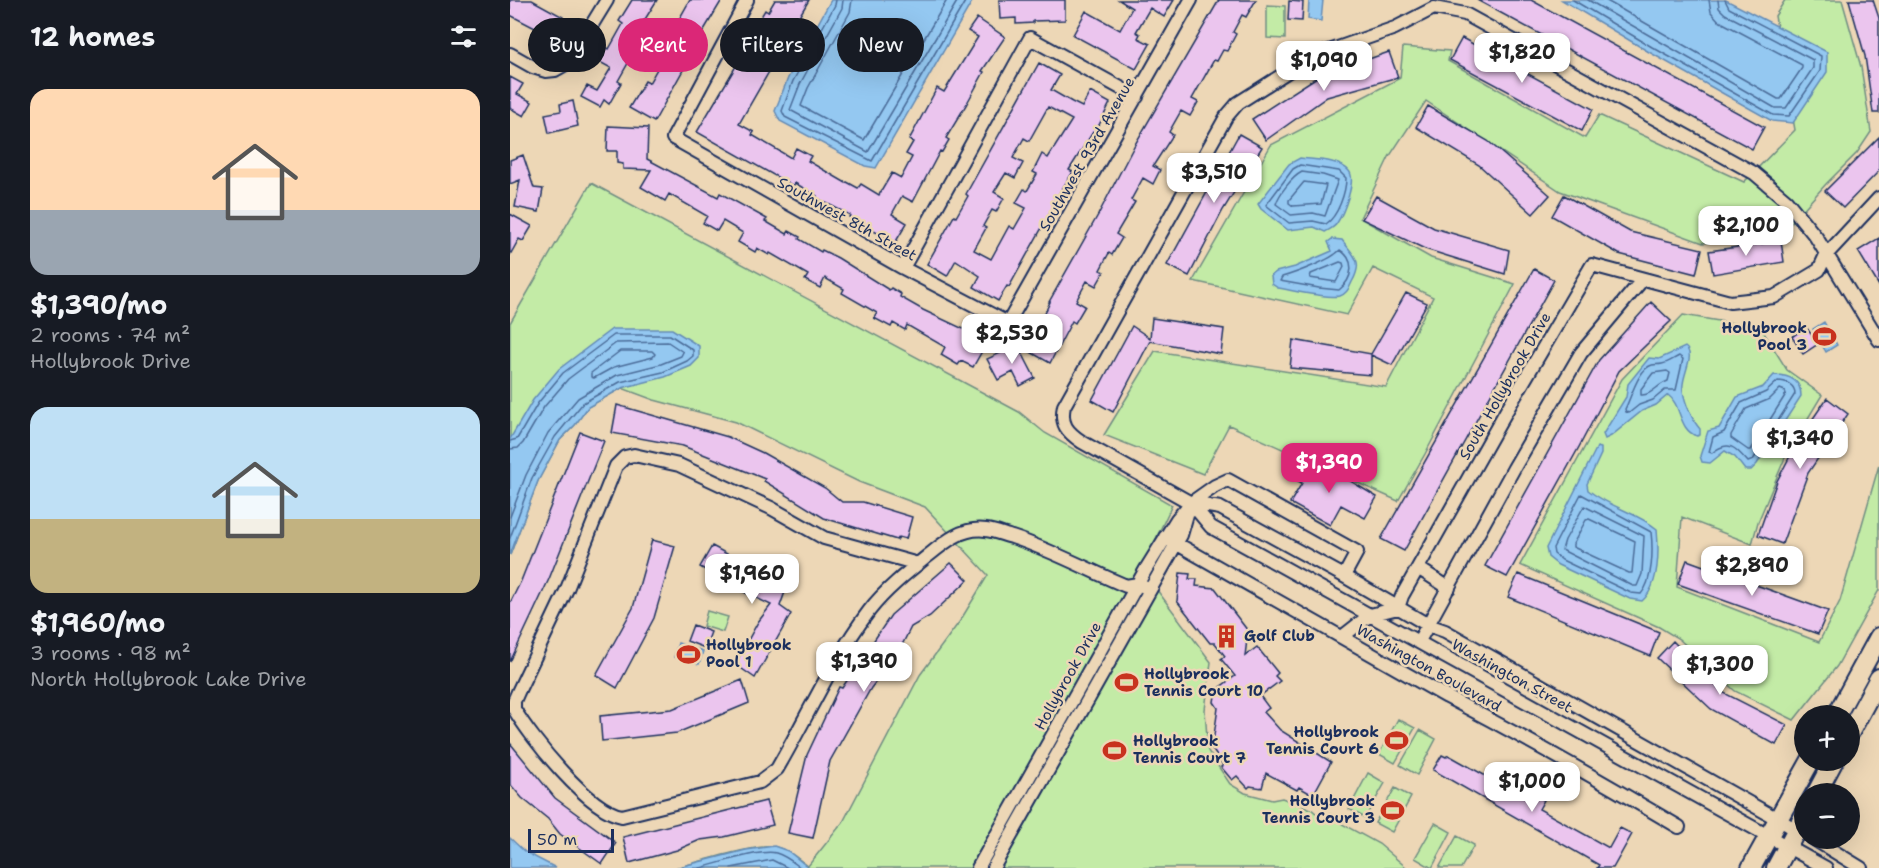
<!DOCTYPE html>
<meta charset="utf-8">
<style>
:root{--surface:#171b24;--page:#20242c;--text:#f1f3f6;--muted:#9ea1a6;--accent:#db2777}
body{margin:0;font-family:"Shantell Sans",sans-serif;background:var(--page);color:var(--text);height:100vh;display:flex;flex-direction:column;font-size:22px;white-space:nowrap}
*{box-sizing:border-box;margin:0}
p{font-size:20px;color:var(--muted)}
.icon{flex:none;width:33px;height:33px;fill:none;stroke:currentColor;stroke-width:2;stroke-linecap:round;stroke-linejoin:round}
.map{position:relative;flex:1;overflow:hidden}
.side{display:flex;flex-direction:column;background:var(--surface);width:510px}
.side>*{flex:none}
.hud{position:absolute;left:18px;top:18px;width:570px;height:54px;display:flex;gap:12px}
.buttons{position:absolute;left:1284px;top:705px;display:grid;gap:12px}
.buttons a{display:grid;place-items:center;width:66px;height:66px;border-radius:50%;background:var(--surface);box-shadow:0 6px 24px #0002;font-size:30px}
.scale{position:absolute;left:18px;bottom:15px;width:86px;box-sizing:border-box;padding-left:6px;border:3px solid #1b2f5e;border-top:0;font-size:16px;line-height:21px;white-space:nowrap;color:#1b2f5e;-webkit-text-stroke:4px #edd7b6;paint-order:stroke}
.price{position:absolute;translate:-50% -51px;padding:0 14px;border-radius:12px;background:#fff;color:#222;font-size:20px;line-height:39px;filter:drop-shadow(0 2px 3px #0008)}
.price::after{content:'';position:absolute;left:50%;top:36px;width:18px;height:14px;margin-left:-9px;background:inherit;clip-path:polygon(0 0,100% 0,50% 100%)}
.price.active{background:var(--accent);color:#fff}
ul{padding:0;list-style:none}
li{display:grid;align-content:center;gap:12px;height:318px;padding:0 30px}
li span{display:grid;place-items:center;height:186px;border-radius:18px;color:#555}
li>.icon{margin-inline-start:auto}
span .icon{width:108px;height:108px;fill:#fffc;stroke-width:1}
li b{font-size:26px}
h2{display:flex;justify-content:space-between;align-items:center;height:72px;padding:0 30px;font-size:26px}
.chip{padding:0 21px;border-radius:27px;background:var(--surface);box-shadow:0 6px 24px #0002;font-size:21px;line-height:54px}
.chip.active{background:var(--accent);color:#fff}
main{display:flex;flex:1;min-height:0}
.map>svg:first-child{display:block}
.green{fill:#c3eba6;stroke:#6f8d82;stroke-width:1.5}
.water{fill:#94c8f1;stroke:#648bb6;stroke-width:1.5}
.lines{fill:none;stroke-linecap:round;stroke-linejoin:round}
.shore{stroke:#4b6c99;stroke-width:1.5}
.building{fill:#ebc5ee;stroke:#1b2f5e;stroke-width:1.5;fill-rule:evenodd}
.minor-casing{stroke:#1b2f5e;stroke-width:16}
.secondary-casing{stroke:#1b2f5e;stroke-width:22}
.minor{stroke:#edd7b6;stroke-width:12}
.secondary{stroke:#edd7b6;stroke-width:18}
.labels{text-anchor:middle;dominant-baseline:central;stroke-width:5;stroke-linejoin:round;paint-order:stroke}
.street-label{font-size:15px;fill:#1b2f5e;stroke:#edd7b6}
.poi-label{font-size:15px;font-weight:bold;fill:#1b2f5e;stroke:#edd7b6;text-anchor:start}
</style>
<main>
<section class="side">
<h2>12 homes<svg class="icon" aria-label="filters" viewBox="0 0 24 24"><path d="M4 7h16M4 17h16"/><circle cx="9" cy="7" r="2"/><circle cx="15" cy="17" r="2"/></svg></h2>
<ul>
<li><span style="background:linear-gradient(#ffd9b3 65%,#9aa5b1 0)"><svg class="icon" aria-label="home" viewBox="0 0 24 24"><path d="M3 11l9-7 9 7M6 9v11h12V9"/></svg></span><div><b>$1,390/mo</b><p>2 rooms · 74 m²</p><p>Hollybrook Drive</p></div></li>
<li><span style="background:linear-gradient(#bfe0f5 60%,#c2b280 0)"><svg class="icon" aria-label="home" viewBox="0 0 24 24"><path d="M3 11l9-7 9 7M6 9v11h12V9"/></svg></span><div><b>$1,960/mo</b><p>3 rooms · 98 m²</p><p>North Hollybrook Lake Drive</p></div></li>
</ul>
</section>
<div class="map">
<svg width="1369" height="868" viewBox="0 0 1369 868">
<rect width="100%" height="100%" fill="#edd7b6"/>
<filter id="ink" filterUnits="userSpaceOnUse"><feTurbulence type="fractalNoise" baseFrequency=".0167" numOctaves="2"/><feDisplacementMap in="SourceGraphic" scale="12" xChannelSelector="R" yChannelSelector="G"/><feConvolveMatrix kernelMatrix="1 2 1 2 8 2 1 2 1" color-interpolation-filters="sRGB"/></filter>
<g filter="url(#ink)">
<path class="green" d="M1275,0H1332L1351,67L1361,132L1347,153L1316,184L1270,235L1193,243L1050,191L916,101L879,157L850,218L921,258L1005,284L915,454L888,501L719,425L693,474L594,435L645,351L876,387L923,297L863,268L837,315L683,281L761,145L890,78L893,47L940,51L938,61L1075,138L1089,115L1234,182L1285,130L1265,16Z
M757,5L775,6V39L757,38Z
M81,183L509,412L535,433L662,505L630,572L631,578L647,590L701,662L695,710L698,751L720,784L735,793L762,800L772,798L788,804L801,809L813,819L820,814L832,824L869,844L897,868H165C186,863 249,843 266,847C279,850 288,859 298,866L333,822L410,675L450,621L478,575L415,507L349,482L226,422L144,400L112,388L78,407L65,425L50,440L28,481L0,555V323Z
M1173,315L1251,328L1277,370L1312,395L1277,453L1248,522L1242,544L1172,517L1167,587L1309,642L1330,601L1369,465V590L1327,666L1284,720L1225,691L1169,639L1149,627L1010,565L1112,379Z
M197,611L218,617L213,632L193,626Z
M888,719L905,728L885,763L869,754Z
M910,730L926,739L907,775L890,765Z
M858,773L875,783L855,818L839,809Z
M885,788L901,797L882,832L865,823Z
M925,823L941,832L922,868L905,858Z
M947,836L964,845L951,868H929Z"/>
<path class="water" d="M321,0H463L366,168L355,166L270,121L265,111L278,78Z
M799,0H813L811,21L798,19Z
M1052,0H1216L1317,52V72L1283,123L1262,121L1139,52Z
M790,158C804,160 829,159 839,171C847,180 833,214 827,223C824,228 820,229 815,232L804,227L778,230L751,209L748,204L779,164Z
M822,239L832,240C844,256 854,261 842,282C840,287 836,294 830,296C819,299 781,290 768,288L762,284L761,276L766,272L785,267L822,251L818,242Z
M1314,322L1327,345L1316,352L1303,329Z
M102,329H162L189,346V358L181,366L155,377L112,388L78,407L65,425L50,440L28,481L0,555V439L23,400L49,369Z
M1175,347C1187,355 1170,377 1173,391C1175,403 1182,420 1190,429V435L1187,436C1168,430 1172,405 1158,395L1146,405L1132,411L1101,436L1095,439L1093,434L1116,397L1118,384L1139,358L1149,359Z
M1264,375C1279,375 1291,380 1291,396L1247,464L1241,470H1235L1225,457L1215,451L1200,463L1192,462L1190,456L1198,431L1209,428L1227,397L1253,387Z
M1087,447L1091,448V454L1077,484L1078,490C1099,507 1126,512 1147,529C1149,551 1150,585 1132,601L1120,599L1048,565L1038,557L1036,548Z
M168,643L193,651L189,664L164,657Z
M0,838L15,852L46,868H0Z
M264,846L278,851L299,868H165L236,850Z"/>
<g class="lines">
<path class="shore" d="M326,0L325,5L283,81L272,111L275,117L362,161L456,0
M333,0L332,8L290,84L280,110L358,152L448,0
M342,0L340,12L298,88L291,106L354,140L437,0
M1063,0L1142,47L1263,115L1279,116L1310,71L1311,56L1219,8L1215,0
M1078,0L1265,108H1276L1303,68V60L1215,14L1209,8L1208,0
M1095,0L1268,99H1271L1292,68V65L1209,21L1201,12L1199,0
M790,165L829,171L836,178C836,192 828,216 816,224L803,221L779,223L756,205L783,169Z
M792,172L813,175L828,180L815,216L803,213L781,215L766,204C769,194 782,177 792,172Z
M794,182L816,185L811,204L783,206L779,203V200Z
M830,250C846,260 843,279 829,290L809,288L770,281L772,277C786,273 821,260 830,250Z
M830,262L833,263L834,267L826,282L800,278L801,274Z
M110,351H142L145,354L143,357L104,367L84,378L81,377V373Z
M1169,356L1173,359L1166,390H1155L1143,400L1129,405L1119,413L1116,412L1115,409C1121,398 1128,369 1142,365C1145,364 1148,365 1152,364C1158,363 1163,359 1169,356Z
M1157,371L1160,373L1158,381C1148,384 1141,396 1131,395V389L1143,373Z
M1268,381C1276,381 1285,385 1285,394L1243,460L1238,462C1226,448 1219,439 1202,453L1199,452L1203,437L1214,432L1231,403L1256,392Z
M1270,389L1275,391L1276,394L1241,450H1238L1221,438V435L1236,409L1260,399Z
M0,441L7,439L28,403L53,373L104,335H160L183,350V356L177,361L153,372L110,382L73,403L45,437L22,478L0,538
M0,449L8,448L13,443L34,407L58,379L106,343L158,342L173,352L171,356L151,364L107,375L68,398L38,433L16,475L0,517
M1071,494L1141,532C1143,549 1143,581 1131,594L1121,593L1052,560L1044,554L1043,548Z
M1074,506L1134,536L1132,574L1127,586H1123L1052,550L1055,540Z
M1079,519L1125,541L1122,573H1119L1063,547V544L1076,520Z
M190,868C207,864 250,849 266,853C276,856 283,862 291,868
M221,868L262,860L278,868"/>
</g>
<path class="building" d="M0,0H22L53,17L39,42L26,35L29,30L0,15Z
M122,0H147L119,45L126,49L108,81L111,83L99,104L94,100L90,107L71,97L77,86L87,91L101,68L86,60L94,46L99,49L113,24L109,21Z
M180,0H212L176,60L178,61L144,122L119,108L135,81L139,83L152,60L148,57L154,47L159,50L172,26L167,23Z
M265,0H299L274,42L266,37L255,57L264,63L229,124L244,132L242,135L281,158L286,148L301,156L298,161L336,183L337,182L348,188L351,184L369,195L382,173L391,178L402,157L396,154L403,142L399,140L427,88L434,92L468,37L458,31L467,18L495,37L472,71L474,72L456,105L436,138L439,140L432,152L430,151L403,202L392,196L382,214L397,223L385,243L339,217L340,215L306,198L307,196L285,183L283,186L187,132L229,61L226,59L243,30L255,10L258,12Z
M489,0H555V20L523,21V23L506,24V18L490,19Z
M609,0H664L654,17L640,8L626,32L630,34L628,38L640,44L626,69L563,35L576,11L610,30L622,8Z
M709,0H746L736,17L732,15L723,32L726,34L717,51L713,50L707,61L704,60L682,99L688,102L680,116L671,111L659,132L663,135L643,166L650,170L643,184L633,178L621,200L625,202L606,234L612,238L602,255L599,253L590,270L594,272L586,286L577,281L566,301L575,306L565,323L562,321L540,363L515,349L532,319L540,302H539L588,215L624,146Z
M967,0H1021L1254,127L1242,149Z
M1339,0H1363L1369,18V113H1363L1355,56Z
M779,1L793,2L792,21L778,20Z
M952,38L1083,109L1072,131L940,60Z
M879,52L888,77L817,97L756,140L742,119L807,77Z
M529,63L550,75L541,90L562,102L572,107L580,92L600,103L585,133L583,132L559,170L563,172L542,205L544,206L499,287L497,286L488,301L464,287L470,276L446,260L437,276L417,264L444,216L446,217L458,196L456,194ZM538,107L562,120L538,158L532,154L523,172L527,174L517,191L514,189L506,203L516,208L504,229L499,226L481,259L464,250L476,228L473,226L482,210L486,212L494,198L484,192L496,173L505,178L513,163L503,158L514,138L519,141Z
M0,77L13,84L7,94L22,102L14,116L0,108Z
M63,101L68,126L39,133L35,114L51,111L50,104Z
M918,106L978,141L1040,195L1023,214L969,165L906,127Z
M98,126L138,128L137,159L208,197L210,193L257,219L255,221L277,234L279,231L290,237L289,239L311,252L312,250L328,258L379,290L381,288L391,294L390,297L413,310L460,332L459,334L476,344L463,367L451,361L448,365L431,355L435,347L397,325L395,330L383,323L381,327L364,318L367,313L332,293L334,289L315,278L310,288L295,280L298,275L260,253L259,255L247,248L245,252L228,242L233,233L213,221L207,231L193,223L197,216L159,194L155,201L131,187L141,170L113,169V164L107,163V151H97Z
M729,134L752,147L713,210L679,276L657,265Z
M1369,137V171L1333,208L1315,191Z
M13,155L24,188L33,189L29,212L5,207L10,180L0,184V160Z
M1054,195L1120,232L1192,249L1186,274L1109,254L1042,216Z
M866,196L924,228L999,250L995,274L915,249L852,219Z
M0,214L22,226L13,241L9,239L0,255Z
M1369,238V286L1348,251Z
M1271,241L1274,262L1203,274L1199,251Z
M1024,269L1044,280L894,551L871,539Z
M896,293L917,303L882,365L861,355V375L780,368L783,340L861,354Z
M1141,302L1161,321L1109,371L1069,447L997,577L975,566L1089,360Z
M642,318L714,329L711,354L640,341L603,412L582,400L622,326L640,338Z
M1296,327L1308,344L1293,354L1282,337Z
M508,345L525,378L510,386L503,372L488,380L477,359Z
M1317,398L1338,414L1298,473L1272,544L1248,535L1267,481L1289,439Z
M107,405L218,437L253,453L315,488L332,502H353L402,517L396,539L389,537L387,540L314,518L254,481L255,479L173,446L102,433Z
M70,432L94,441L39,579L0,662V603L11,581Z
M795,461L824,471L867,497L855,518L831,505L820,525L780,503L792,483L784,479Z
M142,540L165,546L144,618L107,688L86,675L123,608Z
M202,546L275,585L271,592L274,588L276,589L270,606L281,614L245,678L225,664L248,622L261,605L234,592L190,567Z
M1177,560L1318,611L1308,634L1168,584Z
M441,563L458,580L420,616L401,627L388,653L361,688L320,761L303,838L278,833L297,755L329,687L332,688L381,615Z
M670,573L680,574L679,579H687L686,586L705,588L738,631L735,656L747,647L768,673L765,676L770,681L750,696L759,708L754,712L770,730L821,762L803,795L789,787L787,790L756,773L752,788L740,786L738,788L727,776L722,780L711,767L713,765L702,749L708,708L704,702L706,690L725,676L711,659L715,656L705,643H700L667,601Z
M1008,574L1149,632L1140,656L998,597Z
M183,625L201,632L195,648L177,641Z
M1163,641L1212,692L1277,725L1266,745L1201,709L1147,658Z
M232,680L239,703L167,733L92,741L90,716L162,709Z
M0,743L45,798L106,843L92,864L50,834L38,819L12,798L0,784Z
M932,755L936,757L938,755L942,757L1022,802L1025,796L1030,798L1034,800L1029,809L1099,848L1110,828L1122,834L1103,868H1087L1089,865L923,770Z
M256,801L263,825L214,837L190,840L167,850L119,863L113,837Z"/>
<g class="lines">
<defs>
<path id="minor" d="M237,0L163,138L393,268L498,323L681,0
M0,54L23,67L36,71L45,70L59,62L97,0
M393,268L520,38L627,97
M681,503L701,527L1316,868
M655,537L937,697C1016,738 1093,782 1169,827
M408,564L314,538L261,508L169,465L124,455L115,457L106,466L57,589L8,692L4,701V709C21,738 79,811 112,816L250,782L267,769C298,716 322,660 359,611C375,590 399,571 419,555C436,541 453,527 476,530C485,531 494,535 502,537C542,550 578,570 616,586L628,584L640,590
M908,568L939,588
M832,637L860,615L888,608L892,596L998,408L1082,265L1220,302L1264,297L1309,270L1316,255L1369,198
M909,641L1004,468L1071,353L1133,279
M1294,834L935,631L918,625L834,576L710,508L681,503L572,442C557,432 550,424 554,406L716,117L728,103L799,58L885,28L924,8L955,14L1244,173L1276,200L1306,237L1369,340
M1302,838L1351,868
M468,868L636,569L667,519L681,503L705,486L718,480L847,552L834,576
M483,868L671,535L680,504"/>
<path id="secondary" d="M1326,716L1369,637
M1340,732L1369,678
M1306,794L1324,760
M1241,868L1301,760
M1266,868L1294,816"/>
</defs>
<use href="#minor" class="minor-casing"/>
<use href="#secondary" class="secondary-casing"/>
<use href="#minor" class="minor"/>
<use href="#secondary" class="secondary"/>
</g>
</g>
<defs>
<symbol id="stadium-bare" viewBox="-9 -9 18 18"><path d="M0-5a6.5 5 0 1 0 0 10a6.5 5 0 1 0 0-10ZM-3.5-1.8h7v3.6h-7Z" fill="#c8321e" stroke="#edd7b6" stroke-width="2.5" paint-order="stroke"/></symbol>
<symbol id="building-bare" viewBox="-9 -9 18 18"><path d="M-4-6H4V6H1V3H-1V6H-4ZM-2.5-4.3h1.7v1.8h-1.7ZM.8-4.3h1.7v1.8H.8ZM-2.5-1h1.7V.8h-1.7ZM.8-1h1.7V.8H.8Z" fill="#c8321e" stroke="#edd7b6" stroke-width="2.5" paint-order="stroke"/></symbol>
</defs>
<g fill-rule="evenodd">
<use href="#stadium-bare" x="1298" y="320" width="33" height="33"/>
<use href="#building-bare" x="700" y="620" width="33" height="33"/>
<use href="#stadium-bare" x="162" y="638" width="33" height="33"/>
<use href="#stadium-bare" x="600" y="666" width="33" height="33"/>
<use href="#stadium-bare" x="870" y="724" width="33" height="33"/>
<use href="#stadium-bare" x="588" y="734" width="33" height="33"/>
<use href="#stadium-bare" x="866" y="794" width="33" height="33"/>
</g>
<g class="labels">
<g class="street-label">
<text transform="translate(577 154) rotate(-60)">Southwest 93rd Avenue</text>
<text transform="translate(337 219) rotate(29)">Southwest 8th Street</text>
<text transform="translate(995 386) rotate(-60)">South Hollybrook Drive</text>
<text transform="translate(919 668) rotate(29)">Washington Boulevard</text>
<text transform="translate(558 676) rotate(-61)">Hollybrook Drive</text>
<text transform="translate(1002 676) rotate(29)">Washington Street</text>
</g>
<g class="poi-label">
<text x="1297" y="328" text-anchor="end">Hollybrook<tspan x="1297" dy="17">Pool 3</tspan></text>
<text x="734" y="636">Golf Club</text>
<text x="196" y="645">Hollybrook<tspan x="196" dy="17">Pool 1</tspan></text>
<text x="634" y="674">Hollybrook<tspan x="634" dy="17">Tennis Court 10</tspan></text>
<text x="869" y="732" text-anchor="end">Hollybrook<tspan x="869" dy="17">Tennis Court 6</tspan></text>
<text x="623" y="741">Hollybrook<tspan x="623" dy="17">Tennis Court 7</tspan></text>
<text x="865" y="801" text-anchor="end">Hollybrook<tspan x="865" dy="17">Tennis Court 3</tspan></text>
</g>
</g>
</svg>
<div class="buttons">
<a>+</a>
<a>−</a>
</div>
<div class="scale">50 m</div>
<b class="price" style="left:1012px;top:84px">$1,820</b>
<b class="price" style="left:814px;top:92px">$1,090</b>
<b class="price" style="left:704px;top:204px">$3,510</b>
<b class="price" style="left:1236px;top:257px">$2,100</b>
<b class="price" style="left:502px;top:365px">$2,530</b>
<b class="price" style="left:1290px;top:470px">$1,340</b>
<b class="price active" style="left:819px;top:494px">$1,390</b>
<b class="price" style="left:1242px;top:597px">$2,890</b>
<b class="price" style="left:242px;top:605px">$1,960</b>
<b class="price" style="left:354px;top:693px">$1,390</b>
<b class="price" style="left:1210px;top:696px">$1,300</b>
<b class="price" style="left:1022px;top:813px">$1,000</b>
<div class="hud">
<a class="chip">Buy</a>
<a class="chip active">Rent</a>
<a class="chip">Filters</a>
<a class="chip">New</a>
</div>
</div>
</main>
